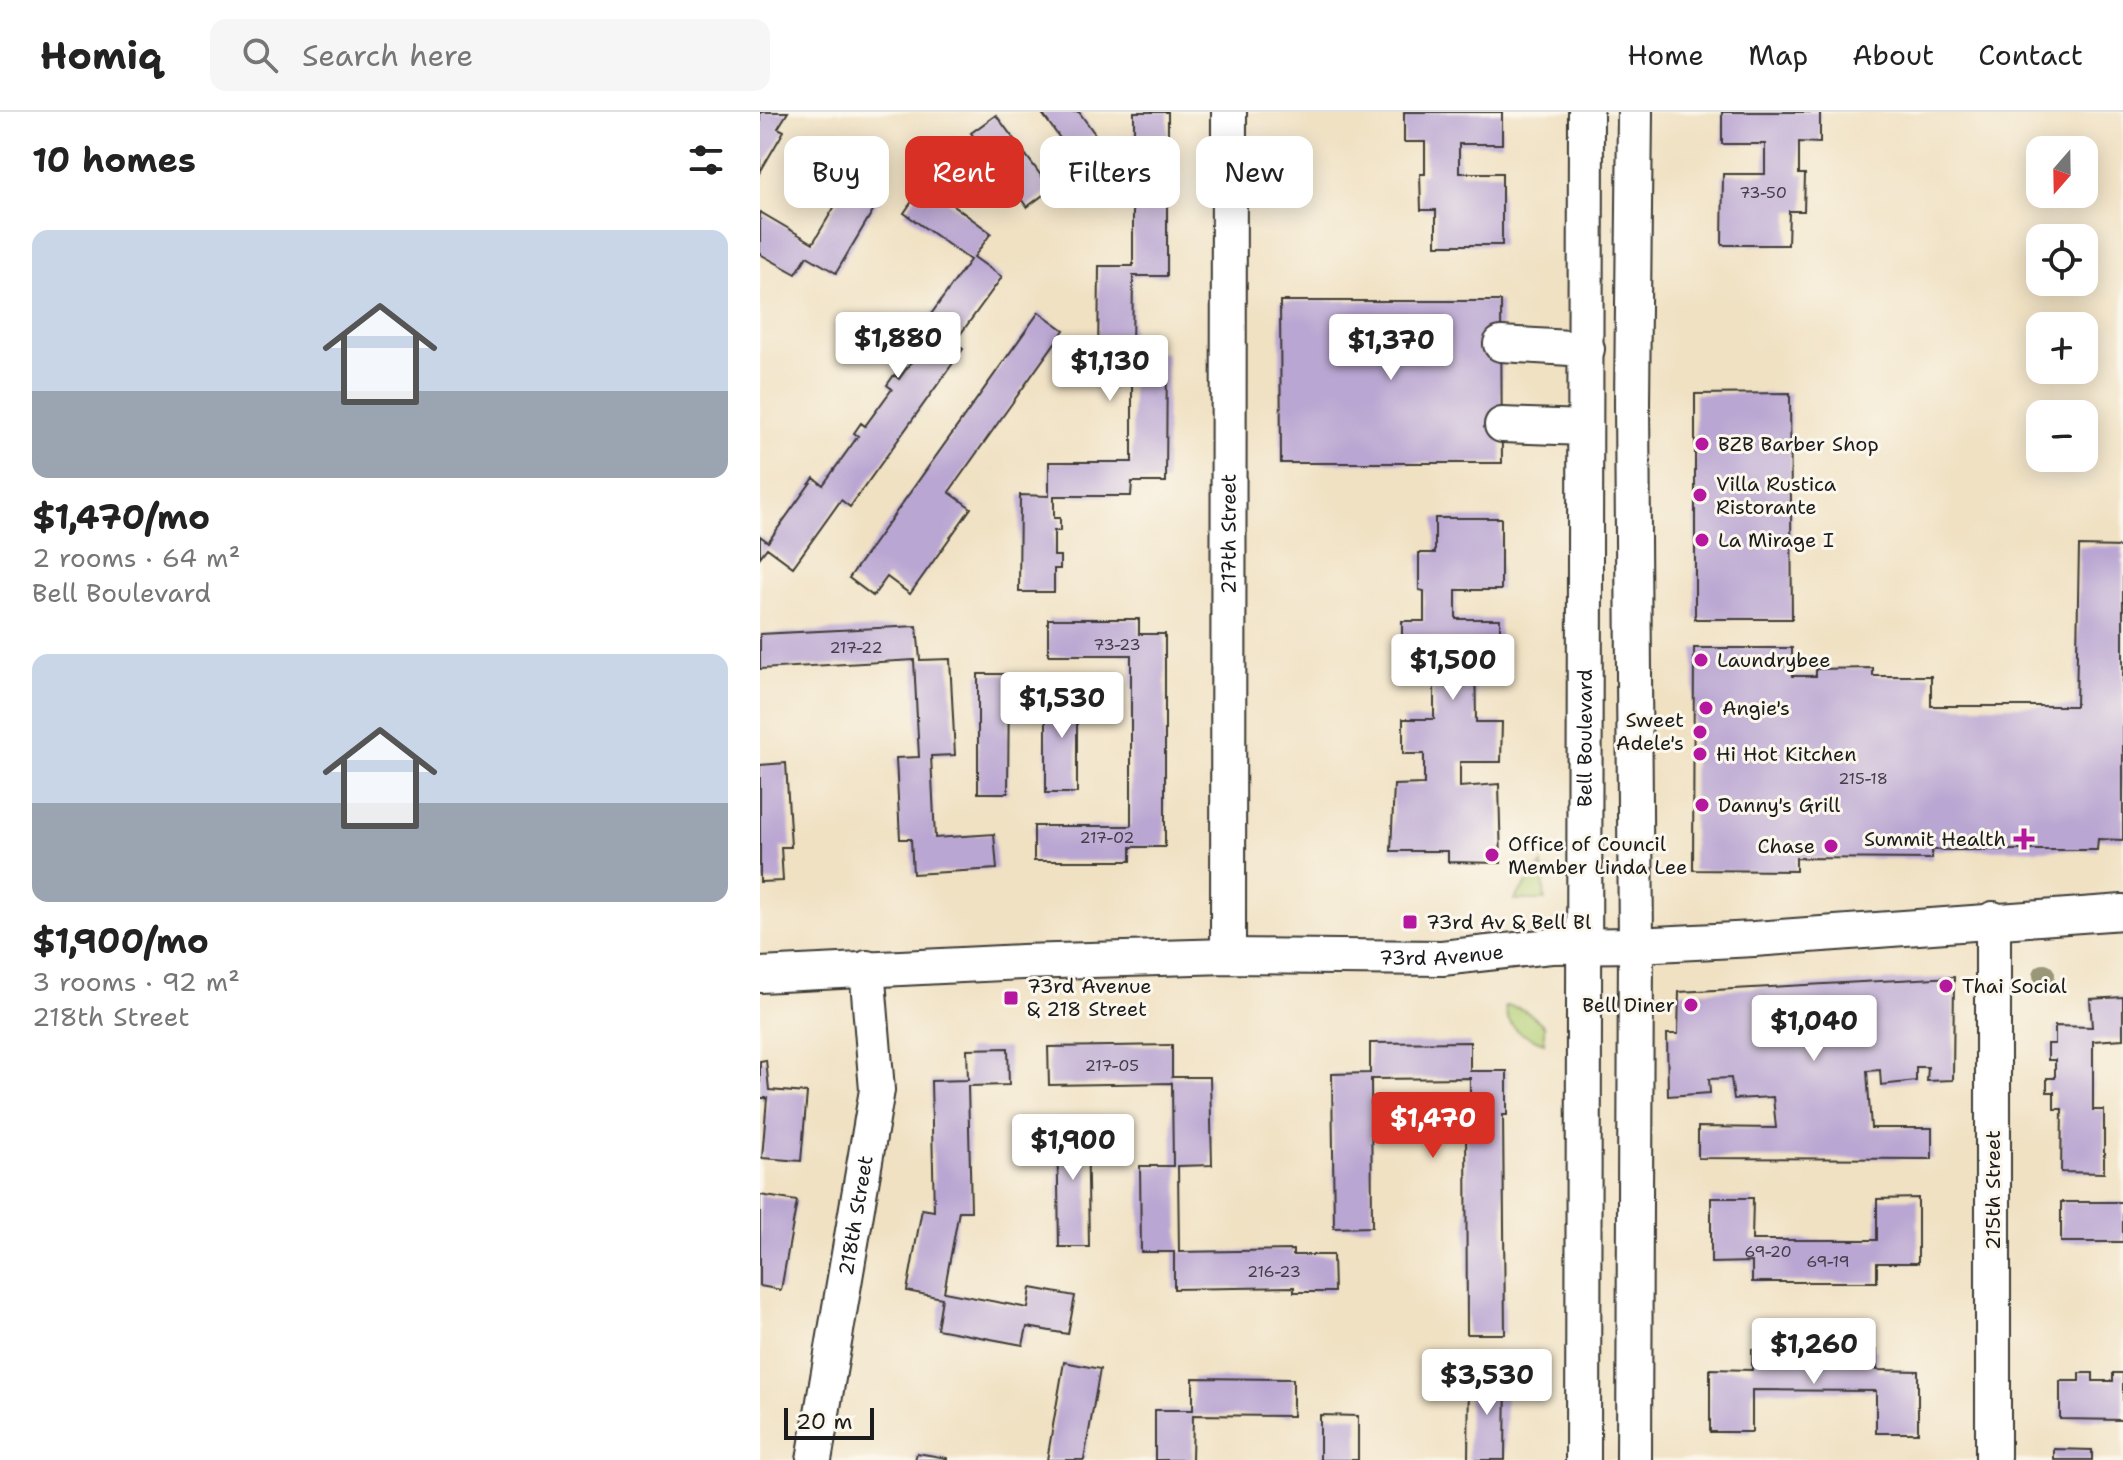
<!DOCTYPE html>
<meta charset="utf-8">
<style>
:root{--surface:#fff;--page:#f6f6f6;--text:#222;--muted:#767676;--line:#e0e0e0;--accent:#d93025}
body{margin:0;font-family:"Shantell Sans",sans-serif;background:var(--page);color:var(--text);height:100vh;display:flex;flex-direction:column;font-size:30px;white-space:nowrap}
*{box-sizing:border-box;margin:0}
p{font-size:26px;color:var(--muted)}
.icon{flex:none;width:44px;height:44px;fill:none;stroke:currentColor;stroke-width:2;stroke-linecap:round;stroke-linejoin:round}
.map{position:relative;flex:1;overflow:hidden}
.panel{display:flex;flex-direction:column;background:var(--surface);width:760px}
.panel>*{flex:none}
.banner{position:absolute;left:24px;top:24px;width:760px;height:72px;display:flex;gap:16px}
.needle{width:52px;rotate:200deg}
.buttons{position:absolute;left:1266px;top:24px;display:grid;gap:16px}
.buttons a{display:grid;place-items:center;width:72px;height:72px;border-radius:16px;background:var(--surface);box-shadow:0 4px 20px #0003;font-size:40px}
.scale{position:absolute;left:24px;bottom:20px;width:90px;box-sizing:border-box;padding-left:8px;border:4px solid #1c1c1c;border-top:0;font-size:22px;line-height:28px;white-space:nowrap;color:#1c1c1c;-webkit-text-stroke:6px #fbf7ec;paint-order:stroke}
.price{position:absolute;translate:-50% -68px;padding:0 18px;border-radius:8px;background:#fff;color:#222;font-size:26px;line-height:52px;filter:drop-shadow(0 2px 4px #0008)}
.price::after{content:'';position:absolute;left:50%;top:48px;width:24px;height:18px;margin-left:-12px;background:inherit;clip-path:polygon(0 0,100% 0,50% 100%)}
.price.selected{background:var(--accent);color:#fff}
ul{padding:0;list-style:none}
li{display:grid;align-content:center;gap:16px;height:424px;padding:0 32px}
li span{display:grid;place-items:center;height:248px;border-radius:16px;color:#555}
li>.icon{margin-inline-start:auto}
span .icon{width:144px;height:144px;fill:#fffc;stroke-width:1}
li b{font-size:34px}
h2{display:flex;justify-content:space-between;align-items:center;height:96px;padding:0 32px;font-size:34px}
.chip{padding:0 28px;border-radius:16px;background:var(--surface);box-shadow:0 4px 20px #0003;font-size:28px;line-height:72px}
.chip.selected{background:var(--accent);color:#fff}
header{display:flex;align-items:center;gap:48px;box-sizing:border-box;height:112px;padding:0 40px;background:var(--surface);border-bottom:2px solid var(--line)}
header strong{font-size:38px}
nav{display:flex;gap:44px;margin-inline-start:auto;font-size:28px}
.search{width:560px;height:72px;background:var(--page);display:flex;align-items:center;gap:20px;box-sizing:border-box;padding:0 28px;border-radius:16px;color:var(--muted);font-size:30px}
main{display:flex;flex:1;min-height:0}
.map>svg:first-child{display:block}
.green{fill:#b4cf74;stroke:#687648;stroke-width:2}
.building{fill:#baa6d2}
.lines{fill:none;stroke-linecap:round;stroke-linejoin:round}
.minor-casing{stroke:#3c3a35;stroke-width:38}
.minor{stroke:#fff;stroke-width:34}
.tree{fill:#999778}
.poi-dot{fill:#b5179e;stroke:#fbf7ec;stroke-width:3}
.labels{text-anchor:middle;dominant-baseline:central;stroke-width:6;stroke-linejoin:round;paint-order:stroke}
.number-label{font-size:16px;fill:#443e4a}
.poi-label{font-size:20px;fill:#1c1c1c;stroke:#fbf7ec;text-anchor:start}
.street-label{font-size:20px;fill:#1c1c1c;stroke:#fbf7ec}
</style>
<header>
<strong>Homiq</strong>
<div class="search"><svg class="icon" aria-label="search" viewBox="0 0 24 24"><circle cx="10" cy="10" r="6"/><path d="M15 15l6 6"/></svg>Search here</div>
<nav><a>Home</a><a>Map</a><a>About</a><a>Contact</a></nav>
</header>
<main>
<section class="panel">
<h2>10 homes<svg class="icon" aria-label="filters" viewBox="0 0 24 24"><path d="M4 7h16M4 17h16"/><circle cx="9" cy="7" r="2"/><circle cx="15" cy="17" r="2"/></svg></h2>
<ul>
<li><span style="background:linear-gradient(#c9d6e8 65%,#9aa5b1 0)"><svg class="icon" aria-label="home" viewBox="0 0 24 24"><path d="M3 11l9-7 9 7M6 9v11h12V9"/></svg></span><div><b>$1,470/mo</b><p>2 rooms · 64 m²</p><p>Bell Boulevard</p></div></li>
<li><span style="background:linear-gradient(#c9d6e8 60%,#9aa5b1 0)"><svg class="icon" aria-label="home" viewBox="0 0 24 24"><path d="M3 11l9-7 9 7M6 9v11h12V9"/></svg></span><div><b>$1,900/mo</b><p>3 rooms · 92 m²</p><p>218th Street</p></div></li>
</ul>
</section>
<div class="map">
<svg width="1363" height="1348" viewBox="0 0 1363 1348">
<rect width="100%" height="100%" fill="#fbf7ec"/>
<filter id="ink" filterUnits="userSpaceOnUse"><feTurbulence type="fractalNoise" baseFrequency=".0125" numOctaves="2"/><feDisplacementMap in="SourceGraphic" scale="16" xChannelSelector="R" yChannelSelector="G"/><feConvolveMatrix kernelMatrix="1 2 1 2 8 2 1 2 1" color-interpolation-filters="sRGB"/></filter>
<filter id="wash" filterUnits="userSpaceOnUse"><feTurbulence type="fractalNoise" baseFrequency=".006" numOctaves="4" result="noise"/><feDisplacementMap in="SourceGraphic" scale="32" xChannelSelector="R" yChannelSelector="G"/><feGaussianBlur stdDeviation="1.8" result="paint"/><feColorMatrix in="noise" values="0 0 0 0 0 0 0 0 0 0 0 0 0 0 0 0 0 1.4 0 .05"/><feComposite in="paint" operator="in"/></filter>
<g filter="url(#wash)">
<rect width="100%" height="100%" fill="#f0e1c3"/>
<path class="green" d="M782,752L785,788H754Z
M745,894C762,894 773,903 784,914V931C764,924 746,917 745,894Z"/>
<g id="blocks">
<path class="building" d="M0,0H28L18,16L24,19L0,60Z
M281,0H319L335,22L310,40Z
M374,0H408V43H374Z
M644,0H742V32H699V61H742V133H676V98H661L660,62H665V30H644Z
M962,0H1060V31L1039,30V62H1045L1044,99H1029L1028,133H962L963,62H1005V32H962Z
M236,3L291,77L267,95L211,21Z
M88,72L118,90L76,161L47,144L36,162L0,142V100L53,131Z
M164,72L231,121L214,145L242,165L194,231L203,237L90,395L81,388L33,455L7,436L0,445V424L8,430L54,366L63,373L98,324L94,321L101,311L105,314L132,277L127,273L134,263L139,267L174,218L164,212L210,148L144,101Z
M373,81H407V164H373L372,240H407L406,370H372L371,384H294V406H300V419H294V444H300V457H294V480H259L260,383L289,384V350H372V250H338L339,154H373Z
M520,189H741L742,351H521Z
M279,200L304,218L189,380L211,396L150,482L127,465L113,484L89,466Z
M1030,281L1032,507H935V282Z
M675,406H741V478H696V507H740V541H715L716,610H742L741,650H700V675L739,672L741,751L688,750V739H631L634,673L664,672V642H643V607H674V543H642V509H664V479L659,478V441H675Z
M1319,434L1363,435V728L1338,727L1337,738H1172V747L1036,746V759L933,758L934,536H1032V564H1056V557L1113,556V564H1171V594H1316Z
M288,507H379V522H405V735H371V749H274V714H371V543H288Z
M157,514L160,548L190,547L195,643L171,644L175,726L234,722L237,757L153,762L151,727H140L136,646L159,645L154,548L0,557V522Z
M218,562H249L248,681H218Z
M286,575H317V681H286Z
M26,651L31,735H21L23,769L0,770V653Z
M1194,865L1193,968L1167,969L1168,955H1156V969L1121,973L1120,958L1107,959L1111,1016H1172V1047L938,1046V1015L1016,1016L1013,985L974,987L971,966L949,967L950,981L908,984L907,922H918L919,880Z
M1363,885V927L1333,929V998H1344V1061L1301,1060L1302,997H1294V980H1287V966H1295V948H1288V932H1295V914L1332,915L1330,887Z
M710,930V959H747V1003H743L745,1222H707L706,1003H710V966L611,967L612,1115L574,1116L572,962L610,961V931Z
M412,933V965H450L452,1053L418,1054L419,1140L533,1138V1143H573L574,1180H534V1175L414,1177V1140H381L380,1054H413L412,971L289,973L288,935Z
M248,936L249,973L208,974L211,1099H199L184,1180L268,1196L271,1176L315,1184L308,1222L267,1215L263,1233L177,1217L182,1186L147,1179L162,1097L174,1099L171,969L208,968L207,937Z
M6,948L9,978L47,981L41,1049L2,1046L7,986H0V949Z
M327,1005L329,1135H299L297,1006Z
M0,1083L37,1089L21,1178L0,1174Z
M951,1086H993L992,1128H1117V1087L1158,1086V1151H1117V1170H992V1150L951,1151Z
M1301,1090H1363V1130H1301Z
M992,1237L1117,1238V1258L1158,1259V1321H1116V1279L992,1278V1320H950V1257L992,1258Z
M304,1250L340,1257L324,1348H287Z
M1319,1261H1333V1269H1353V1261H1363V1308L1300,1307V1269H1319Z
M709,1262H746L745,1348H708Z
M433,1266L533,1267V1304L433,1303L432,1348H395V1298H433Z
M560,1303L598,1304V1348H560Z
M1294,1337L1332,1338V1348H1294Z
M157,1341L187,1346V1348H155Z"/>
</g>
</g>
<g filter="url(#ink)">
<use href="#blocks" fill-opacity="0" stroke="#3c3a35" stroke-width="2"/>
<g class="lines">
<defs>
<g id="minor">
<path d="M741,232L827,237"/>
<path d="M742,313L825,316"/>
<path id="s1" d="M468,844L469,0"/>
<path id="s2" d="M0,863L262,850L468,844L682,846L791,834L876,833L994,827L1363,800"/>
<path id="s3" d="M54,1348L117,978L107,856"/>
<path id="s4" d="M823,1348L826,0"/>
<path d="M874,1348L876,833L872,290L875,0"/>
<path d="M1233,1348V807"/>
</g>
</defs>
<use href="#minor" class="minor-casing"/>
<use href="#minor" class="minor"/>
</g>
<circle class="tree" cx="1284" cy="863" r="11"/>
</g>
<g class="poi-dot">
<circle cx="942" cy="332" r="8"/>
<circle cx="940" cy="383" r="8"/>
<circle cx="942" cy="428" r="8"/>
<circle cx="941" cy="548" r="8"/>
<circle cx="946" cy="596" r="8"/>
<circle cx="940" cy="620" r="8"/>
<circle cx="940" cy="642" r="8"/>
<circle cx="942" cy="693" r="8"/>
<path d="M1260 715h8v8h8v8h-8v8h-8v-8h-8v-8h8z"/>
<circle cx="1071" cy="734" r="8"/>
<circle cx="732" cy="743" r="8"/>
<rect x="642" y="802" width="16" height="16" rx="4"/>
<circle cx="1186" cy="874" r="8"/>
<rect x="243" y="878" width="16" height="16" rx="4"/>
<circle cx="931" cy="893" r="8"/>
</g>
<g class="labels">
<g class="number-label">
<text x="1003" y="80">73-50</text>
<text x="357" y="532">73-23</text>
<text x="96" y="535">217-22</text>
<text x="1103" y="666">215-18</text>
<text x="347" y="725">217-02</text>
<text x="352" y="953">217-05</text>
<text x="1008" y="1139">69-20</text>
<text x="1068" y="1149">69-19</text>
<text x="514" y="1159">216-23</text>
</g>
<g class="poi-label">
<text x="958" y="332">BZB Barber Shop</text>
<text x="956" y="372">Villa Rustica<tspan x="956" dy="23">Ristorante</tspan></text>
<text x="958" y="428">La Mirage I</text>
<text x="957" y="548">Laundrybee</text>
<text x="962" y="596">Angie's</text>
<text x="924" y="608" text-anchor="end">Sweet<tspan x="924" dy="23">Adele's</tspan></text>
<text x="956" y="642">Hi Hot Kitchen</text>
<text x="958" y="693">Danny's Grill</text>
<text x="1246" y="727" text-anchor="end">Summit Health</text>
<text x="748" y="732">Office of Council<tspan x="748" dy="23">Member Linda Lee</tspan></text>
<text x="1055" y="734" text-anchor="end">Chase</text>
<text x="666" y="810">73rd Av &amp; Bell Bl</text>
<text x="267" y="874">73rd Avenue<tspan x="267" dy="23">&amp; 218 Street</tspan></text>
<text x="1202" y="874">Thai Social</text>
<text x="915" y="893" text-anchor="end">Bell Diner</text>
</g>
<g class="street-label">
<text stroke="none"><textPath href="#s1" startOffset="422">217th Street</textPath></text>
<text stroke="none"><textPath href="#s4" startOffset="722">Bell Boulevard</textPath></text>
<text stroke="none"><textPath href="#s2" startOffset="682">73rd Avenue</textPath></text>
<text transform="translate(1233 1078) rotate(-90)">215th Street</text>
<text stroke="none"><textPath href="#s3" startOffset="248">218th Street</textPath></text>
</g>
</g>
</svg>
<div class="buttons">
<a><svg class="needle" viewBox="-14 -14 28 28"><path d="M0-13l5 13h-10z" fill="#e53935"/><path d="M0 13l5-13h-10z" fill="#767676"/></svg></a>
<a><svg class="icon" aria-label="locate" viewBox="0 0 24 24"><circle cx="12" cy="12" r="6"/><path d="M12 2v4M12 18v4M2 12h4M18 12h4"/></svg></a>
<a>+</a>
<a>−</a>
</div>
<div class="scale">20 m</div>
<b class="price" style="left:138px;top:268px">$1,880</b>
<b class="price" style="left:631px;top:270px">$1,370</b>
<b class="price" style="left:350px;top:291px">$1,130</b>
<b class="price" style="left:693px;top:590px">$1,500</b>
<b class="price" style="left:302px;top:628px">$1,530</b>
<b class="price" style="left:1054px;top:951px">$1,040</b>
<b class="price selected" style="left:673px;top:1048px">$1,470</b>
<b class="price" style="left:313px;top:1070px">$1,900</b>
<b class="price" style="left:1054px;top:1274px">$1,260</b>
<b class="price" style="left:727px;top:1305px">$3,530</b>
<div class="banner">
<a class="chip">Buy</a>
<a class="chip selected">Rent</a>
<a class="chip">Filters</a>
<a class="chip">New</a>
</div>
</div>
</main>
